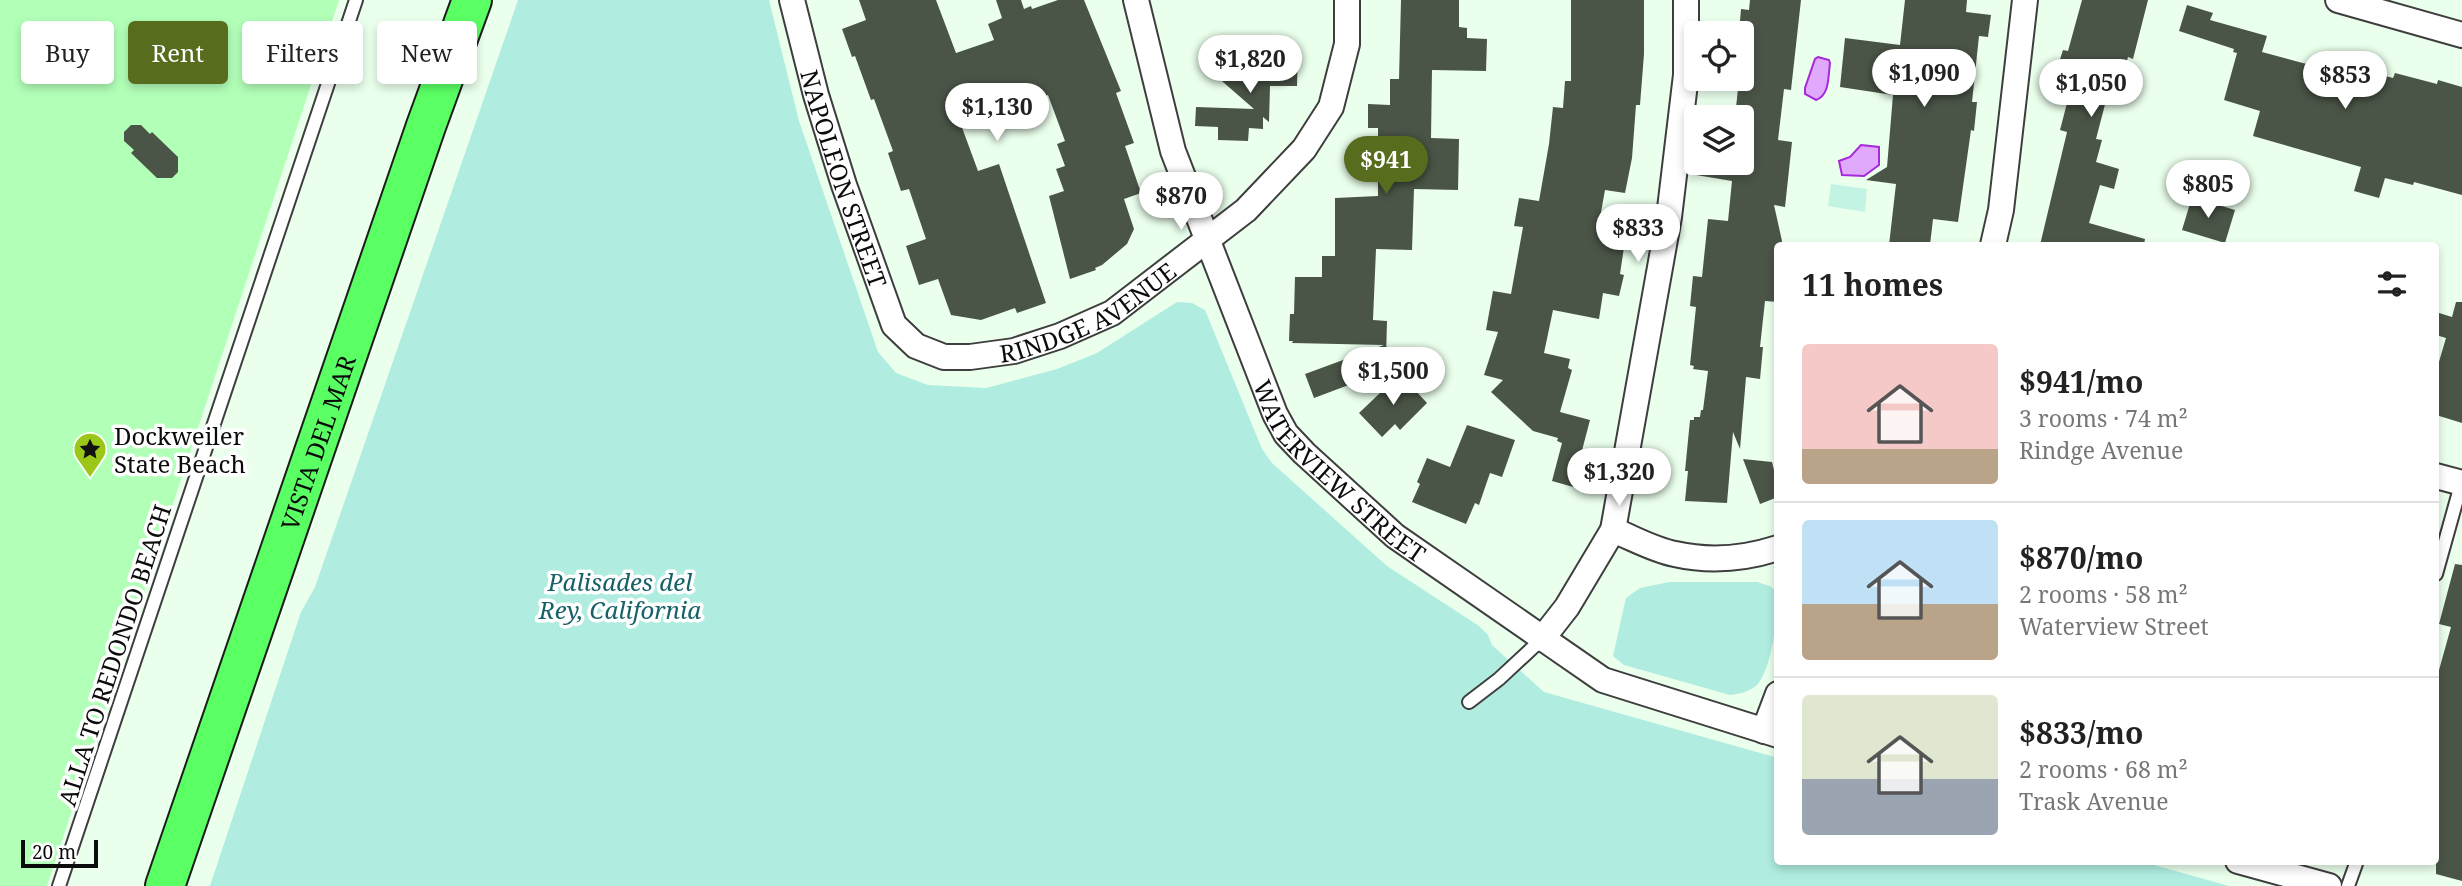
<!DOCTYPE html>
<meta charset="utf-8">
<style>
:root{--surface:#fff;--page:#f2f2f2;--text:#222;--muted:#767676;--line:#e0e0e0;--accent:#586c1e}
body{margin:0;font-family:"Noto Serif",serif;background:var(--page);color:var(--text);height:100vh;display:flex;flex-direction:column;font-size:26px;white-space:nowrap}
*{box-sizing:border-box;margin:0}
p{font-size:23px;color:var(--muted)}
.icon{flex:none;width:38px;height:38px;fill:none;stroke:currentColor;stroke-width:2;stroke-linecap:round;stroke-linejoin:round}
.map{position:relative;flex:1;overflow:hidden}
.drawer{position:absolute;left:1774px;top:242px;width:665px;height:623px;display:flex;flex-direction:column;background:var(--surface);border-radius:7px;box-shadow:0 4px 10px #0003}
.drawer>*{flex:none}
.hud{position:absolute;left:21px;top:21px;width:665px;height:63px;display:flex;gap:14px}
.fabs{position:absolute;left:1684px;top:21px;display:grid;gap:14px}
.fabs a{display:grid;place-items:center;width:70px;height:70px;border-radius:7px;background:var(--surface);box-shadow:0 4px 10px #0003;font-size:35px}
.scale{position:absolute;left:21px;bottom:18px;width:77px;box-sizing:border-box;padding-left:7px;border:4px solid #0b0b0b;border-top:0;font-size:19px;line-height:24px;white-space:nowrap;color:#0b0b0b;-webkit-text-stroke:5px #fff;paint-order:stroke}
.price{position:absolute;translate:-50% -60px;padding:0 16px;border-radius:24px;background:#fff;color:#222;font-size:23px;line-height:46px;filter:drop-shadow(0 2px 4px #0008)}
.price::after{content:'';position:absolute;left:50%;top:42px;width:21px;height:16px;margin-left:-10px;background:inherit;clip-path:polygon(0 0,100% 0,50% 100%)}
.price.on{background:var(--accent);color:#fff}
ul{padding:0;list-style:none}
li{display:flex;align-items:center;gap:21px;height:175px;padding:0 28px}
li+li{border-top:2px solid var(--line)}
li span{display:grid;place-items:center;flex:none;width:196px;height:140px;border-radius:7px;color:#555}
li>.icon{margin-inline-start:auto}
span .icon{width:84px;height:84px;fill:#fffc;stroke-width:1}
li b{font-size:30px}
h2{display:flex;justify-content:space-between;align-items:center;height:84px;padding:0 28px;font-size:30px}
.pill{padding:0 24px;border-radius:7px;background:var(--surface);box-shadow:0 4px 10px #0003;font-size:24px;line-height:63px}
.pill.on{background:var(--accent);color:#fff}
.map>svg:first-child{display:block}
.green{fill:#b0ede0}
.sand{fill:#b2ffb8}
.pitch{fill:#c3f3e2}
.water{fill:#e1a9fc;stroke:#a52ad9;stroke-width:2}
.building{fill:#4b5547}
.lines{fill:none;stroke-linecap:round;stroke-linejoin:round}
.service-casing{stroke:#3e3e3e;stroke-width:16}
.minor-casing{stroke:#3e3e3e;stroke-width:28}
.primary-casing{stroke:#1c1c1c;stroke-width:42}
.service{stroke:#fff;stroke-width:12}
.minor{stroke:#fff;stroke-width:24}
.primary{stroke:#5aff63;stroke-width:38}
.labels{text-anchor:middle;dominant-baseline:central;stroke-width:7;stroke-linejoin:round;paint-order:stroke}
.street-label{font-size:24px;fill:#0b0b0b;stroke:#fff}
.poi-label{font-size:24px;fill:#0b0b0b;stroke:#fff;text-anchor:start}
.park-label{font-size:24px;font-style:italic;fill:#176168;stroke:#fff}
</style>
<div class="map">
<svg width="2462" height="886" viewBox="0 0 2462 886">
<rect width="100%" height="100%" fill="#eaffec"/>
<path class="green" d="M518,0H769L799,121L878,352L896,373L928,385L986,388L1057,369L1097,353L1177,302L1192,303L1205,310L1262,449L1272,463L1387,566L1479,626L1488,635L1492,645L1544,692L1778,758V861H2140L2229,886H210L301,612L315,587Z
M1669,582H1757L1770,586L1778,593C1778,614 1772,671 1756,686C1748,692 1739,694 1730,695L1624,665L1613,656L1626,598L1640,588Z"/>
<path class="sand" d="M0,0H339L47,886H0Z"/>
<path class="pitch" d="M1831,184L1867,189L1865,212L1828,206Z"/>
<path class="water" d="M1818,57L1829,60L1830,63C1828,76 1830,95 1816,100L1805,94V88L1815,59Z
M1861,145L1879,147V165L1864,176L1842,175L1839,161L1850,157Z"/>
<path class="building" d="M859,0H936L956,53L994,40L988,24L1002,18L996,0H1021L1024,9L1031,6L1032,9L1058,0H1084L1121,91L1116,93L1134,143L1125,146L1141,193L1124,199L1134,229L1127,244L1102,265L1095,268L1096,270L1070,279L1049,196L1064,191L1056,169L1065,166L1057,144L1065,141L1048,95L1031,101L1027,85L986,100L987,103L957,114L978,171L999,164L1046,303L1017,313L1015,308L981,320L951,315L938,279L919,285L906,246L926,239L909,189L901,191L888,153L893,151L874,99L871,100L855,56L852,57L842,29L866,20Z
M1401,0H1459V27L1467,28V38L1487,39L1486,71L1432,70L1431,138L1459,139L1458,190L1414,189L1412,250L1376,249L1373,320L1387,321L1386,359L1394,368L1314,398L1305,374L1384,345L1292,343L1293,341H1289L1290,314H1294L1295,277H1322V256H1335V198L1378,196V128H1368V104L1390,105V79H1399Z
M1571,0H1644V54L1640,105H1636L1632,158L1625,193L1605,190L1598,229L1626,234L1620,274L1624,275L1619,296L1603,293L1599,319L1553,310L1544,353L1570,359L1568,368L1572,370L1560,412L1590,420L1579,462L1584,463L1577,488L1552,481L1562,443L1557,441L1558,438L1533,431L1491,392L1503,380L1484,375L1498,332L1486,330L1493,291L1511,294L1523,227L1514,226L1519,198L1539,201L1549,144L1553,107L1563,108L1565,81H1571Z
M1750,0H1801L1791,90L1784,89L1778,140L1792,142L1785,207L1774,205L1782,241L1781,245H1778V302L1765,301L1760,347H1763L1760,379L1746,377L1740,449L1733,432L1727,503L1685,501L1688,471H1685L1690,420H1694V417H1700L1701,410H1703L1708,371L1693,369L1694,366L1690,365L1696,307L1690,306L1693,276L1702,277L1708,219L1728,221L1732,181L1690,174L1691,163H1741V117H1735L1739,79H1741L1744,36L1739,33L1741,9L1749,10Z
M1905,0H1967L1966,12L1991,15L1988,37L1979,36L1972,102H1977L1974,131L1971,130L1958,222L1933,219L1930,245H1889L1896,184L1866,180L1887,167L1893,95L1840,87L1845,38L1900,45Z
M2082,0H2148L2133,59L2128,57L2118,95L2108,93L2096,139L2102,140L2096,162L2119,169L2114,189L2100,185L2089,223L2145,239L2144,245H2040L2067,132L2060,130L2072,84L2054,78L2063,50L2068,51Z
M2187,5L2213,13L2210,20L2267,36L2262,52L2325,69L2329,54L2356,62L2354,68L2393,78L2395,73L2437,84L2438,80L2462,87V195L2414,182L2413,185L2385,178L2379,198L2354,191L2361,167L2253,136L2260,111L2224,100L2237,53L2233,52L2234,49L2179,31Z
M1269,46L1298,47L1297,86H1270L1269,122L1263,117V129L1249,128L1248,141L1218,140V127L1195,126L1196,107L1254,109L1207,68L1269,69Z
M131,125H141L150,134L152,132L178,157V172L172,178H157L131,153L134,150L124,141V132Z
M2192,197L2235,210L2225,243L2182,230Z
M2456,302H2462V423L2436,415V372L2446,338L2436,335V312L2452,317Z
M1400,374L1427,403L1400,430L1395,424L1382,437L1359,413Z
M1467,425L1515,440L1502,477L1490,473L1479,505L1475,503L1466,524L1412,502L1420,484L1417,482L1427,458L1450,467Z
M1743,459L1772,462L1775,474H1778V497L1760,504Z
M2455,564L2462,565V881L2436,874V681L2451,627L2439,624Z"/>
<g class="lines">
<defs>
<path id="service" d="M2436,574L2462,481
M1469,702L1499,679L1542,639
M59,886L356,0
M2348,886L2357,861"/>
<g id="minor">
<path id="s1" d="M792,0L816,95L844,185L894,325L916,346L944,357H970L1014,351L1060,336L1112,313L1246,210L1304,149L1331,107L1347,44V0"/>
<path id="s2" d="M1136,0L1173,151L1275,414L1286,434L1304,453L1395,536L1603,680L1778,735"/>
<path d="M2338,0L2462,35"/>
<path d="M1993,245L2001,210L2025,0"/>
<path d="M2436,476L2462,483"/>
<path d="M1613,530L1669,217L1686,75V0"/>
<path d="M1542,639L1567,607L1613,530C1633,538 1654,550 1675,554C1710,562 1744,559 1778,548"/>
<path d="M1764,731L1778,694"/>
<path d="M2238,861L2329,886"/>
</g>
<g id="primary">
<path id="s3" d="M165,886L426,126L472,0"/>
</g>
</defs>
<use href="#service" class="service-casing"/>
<use href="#minor" class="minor-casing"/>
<use href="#primary" class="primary-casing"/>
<use href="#service" class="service"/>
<use href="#minor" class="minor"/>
<use href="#primary" class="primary"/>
</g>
<defs>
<symbol id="sight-pin" viewBox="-11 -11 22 30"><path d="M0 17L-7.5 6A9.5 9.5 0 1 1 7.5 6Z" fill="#9bc718" stroke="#fff"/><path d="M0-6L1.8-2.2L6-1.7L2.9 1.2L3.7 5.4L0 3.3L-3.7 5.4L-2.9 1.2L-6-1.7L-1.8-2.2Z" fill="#111"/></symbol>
</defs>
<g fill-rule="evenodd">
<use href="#sight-pin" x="71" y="430" width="38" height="52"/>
</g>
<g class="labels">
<g class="street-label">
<text stroke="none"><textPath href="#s1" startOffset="186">NAPOLEON STREET</textPath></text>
<text stroke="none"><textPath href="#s1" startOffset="555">RINDGE AVENUE</textPath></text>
<text stroke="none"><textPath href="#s3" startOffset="469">VISTA DEL MAR</textPath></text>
<text stroke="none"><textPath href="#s2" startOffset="523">WATERVIEW STREET</textPath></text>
<text transform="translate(114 655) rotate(-72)">ALLA TO REDONDO BEACH</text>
</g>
<g class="poi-label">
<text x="114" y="435">Dockweiler<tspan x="114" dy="28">State Beach</tspan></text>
</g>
<g class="park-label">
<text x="620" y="581">Palisades del<tspan x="620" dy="28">Rey, California</tspan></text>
</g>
</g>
</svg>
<div class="fabs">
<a><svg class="icon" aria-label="locate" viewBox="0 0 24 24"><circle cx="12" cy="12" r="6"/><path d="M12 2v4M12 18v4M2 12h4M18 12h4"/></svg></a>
<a><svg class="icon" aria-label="layers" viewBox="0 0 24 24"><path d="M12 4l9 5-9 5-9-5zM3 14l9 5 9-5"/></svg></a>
</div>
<div class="scale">20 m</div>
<b class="price" style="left:1250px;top:95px">$1,820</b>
<b class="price" style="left:1924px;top:109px">$1,090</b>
<b class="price" style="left:2345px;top:111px">$853</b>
<b class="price" style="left:2091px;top:119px">$1,050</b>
<b class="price" style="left:997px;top:143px">$1,130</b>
<b class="price on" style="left:1386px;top:196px">$941</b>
<b class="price" style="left:2208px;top:220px">$805</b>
<b class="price" style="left:1181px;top:232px">$870</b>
<b class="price" style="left:1638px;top:264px">$833</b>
<b class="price" style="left:1393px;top:407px">$1,500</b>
<b class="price" style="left:1619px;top:508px">$1,320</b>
<div class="hud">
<a class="pill">Buy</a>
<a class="pill on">Rent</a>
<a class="pill">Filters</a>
<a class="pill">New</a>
</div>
<section class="drawer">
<h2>11 homes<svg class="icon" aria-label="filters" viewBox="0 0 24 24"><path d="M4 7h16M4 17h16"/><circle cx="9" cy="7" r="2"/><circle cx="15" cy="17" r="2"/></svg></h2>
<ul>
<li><span style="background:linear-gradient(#f6c9c9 75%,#b9a48a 0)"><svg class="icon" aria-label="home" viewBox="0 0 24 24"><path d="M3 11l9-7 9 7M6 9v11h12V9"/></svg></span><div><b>$941/mo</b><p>3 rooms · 74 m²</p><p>Rindge Avenue</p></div></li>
<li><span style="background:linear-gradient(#bfe0f5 60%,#b9a48a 0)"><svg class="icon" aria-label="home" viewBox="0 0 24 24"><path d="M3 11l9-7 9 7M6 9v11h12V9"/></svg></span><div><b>$870/mo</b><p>2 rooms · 58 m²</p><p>Waterview Street</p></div></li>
<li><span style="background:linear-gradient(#dfe7d0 60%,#9aa5b1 0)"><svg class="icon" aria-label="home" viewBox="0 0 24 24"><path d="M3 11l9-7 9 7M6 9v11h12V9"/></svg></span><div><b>$833/mo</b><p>2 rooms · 68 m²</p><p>Trask Avenue</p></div></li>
</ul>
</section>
</div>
